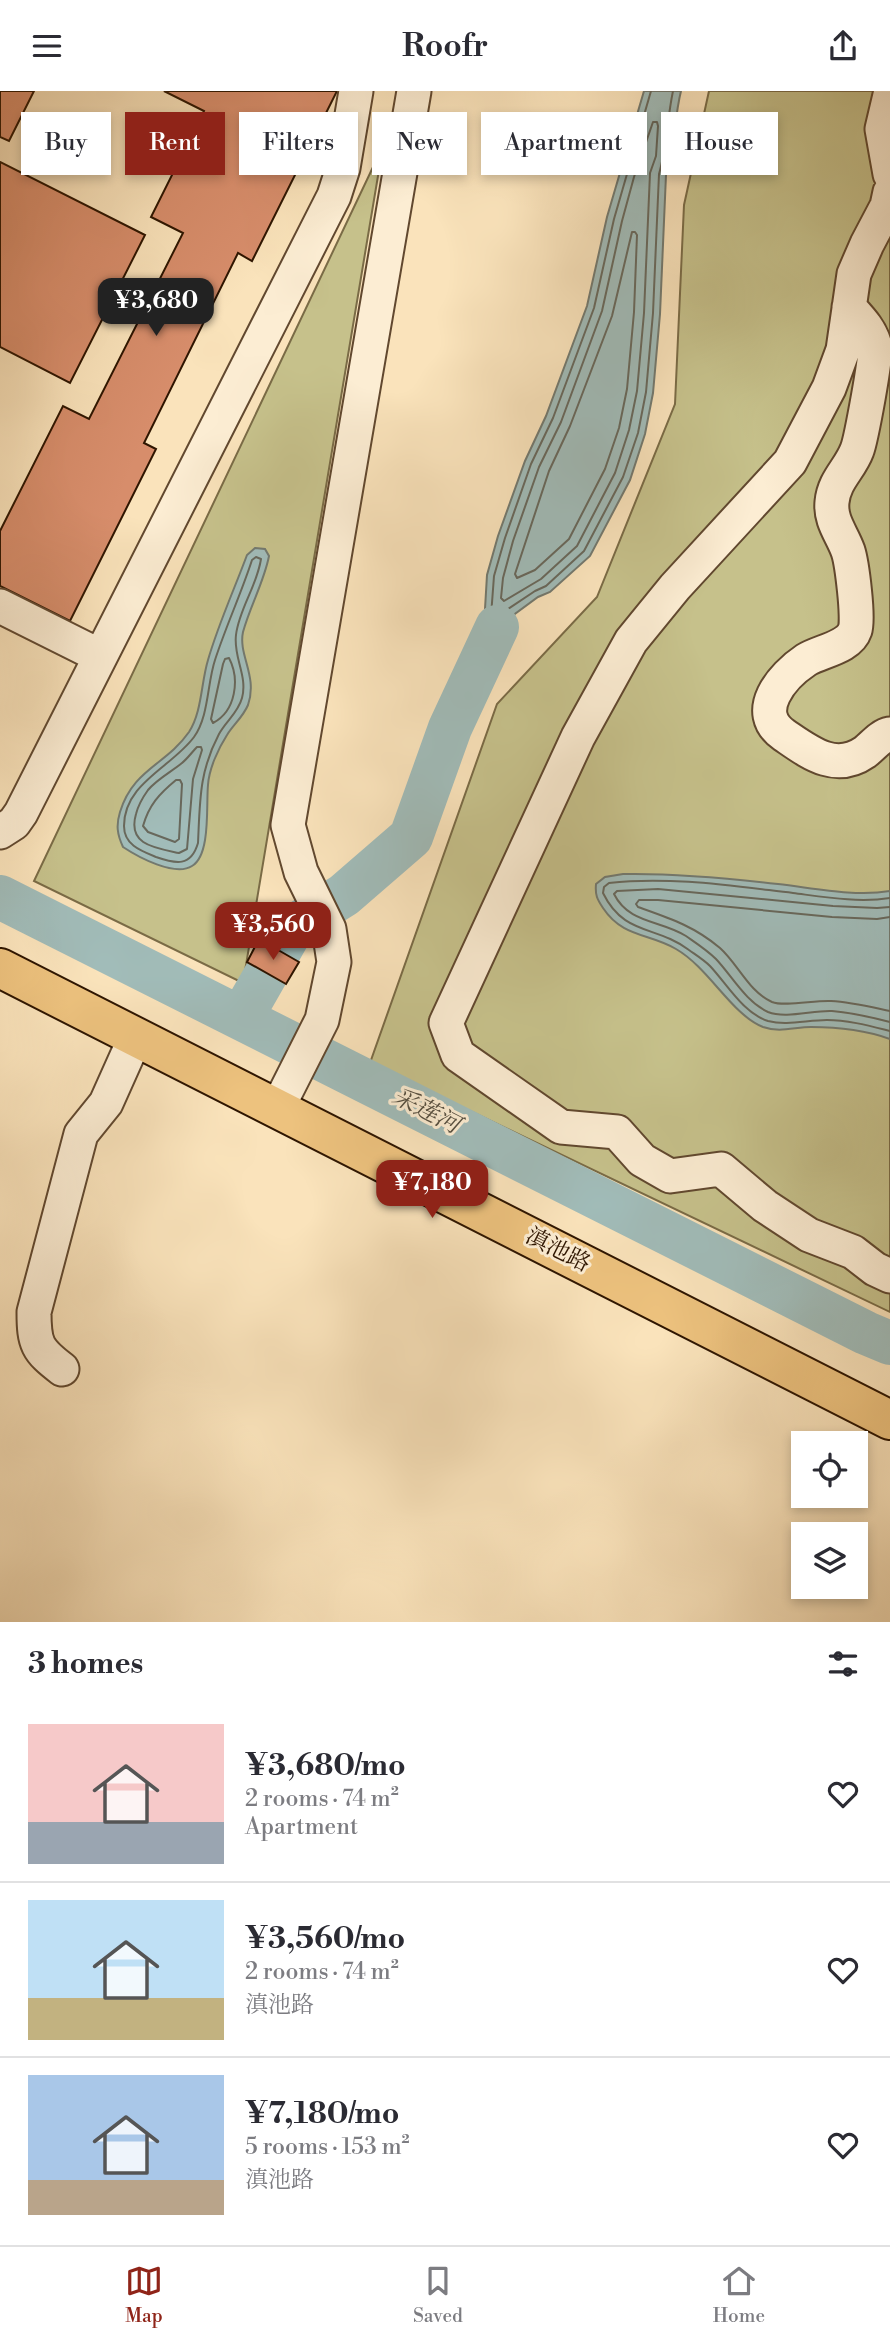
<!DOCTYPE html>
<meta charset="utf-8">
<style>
:root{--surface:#fff;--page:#f2f2f3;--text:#2b2b33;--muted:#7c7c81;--line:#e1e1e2;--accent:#8f2418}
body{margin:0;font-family:"Libre Bodoni","Noto Serif SC",serif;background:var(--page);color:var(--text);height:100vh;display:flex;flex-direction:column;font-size:26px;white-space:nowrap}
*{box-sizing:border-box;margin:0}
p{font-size:23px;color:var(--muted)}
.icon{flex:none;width:38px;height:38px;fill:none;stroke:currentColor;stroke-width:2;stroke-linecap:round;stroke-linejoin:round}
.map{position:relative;height:1531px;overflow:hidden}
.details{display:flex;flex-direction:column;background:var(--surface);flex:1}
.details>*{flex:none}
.guide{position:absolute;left:21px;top:21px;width:849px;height:63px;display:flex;gap:14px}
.fabs{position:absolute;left:791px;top:1340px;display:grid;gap:14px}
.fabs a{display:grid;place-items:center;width:77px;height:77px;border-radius:0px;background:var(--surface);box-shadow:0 4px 10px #0003;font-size:35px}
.price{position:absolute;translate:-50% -60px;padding:0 16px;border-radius:14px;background:var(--accent);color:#fff;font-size:23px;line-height:46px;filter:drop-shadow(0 2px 4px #0008)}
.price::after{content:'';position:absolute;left:50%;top:42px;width:21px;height:16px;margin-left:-10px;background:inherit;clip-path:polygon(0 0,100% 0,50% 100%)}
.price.on{background:#222;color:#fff}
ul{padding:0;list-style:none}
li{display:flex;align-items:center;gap:21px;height:175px;padding:0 28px}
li+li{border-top:2px solid var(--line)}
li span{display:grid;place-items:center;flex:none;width:196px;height:140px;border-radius:0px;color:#555}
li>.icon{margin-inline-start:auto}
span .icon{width:84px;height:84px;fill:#fffc;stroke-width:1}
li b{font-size:30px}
h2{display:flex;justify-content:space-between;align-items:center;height:84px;padding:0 28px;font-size:30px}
.tag{padding:0 24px;border-radius:0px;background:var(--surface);box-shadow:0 4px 10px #0003;font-size:24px;line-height:63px}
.tag.on{background:var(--accent);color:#fff}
header{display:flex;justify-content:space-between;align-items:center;height:91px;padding:0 28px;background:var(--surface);font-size:32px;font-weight:600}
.dock{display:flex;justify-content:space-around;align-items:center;height:98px;border-top:2px solid var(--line);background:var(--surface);font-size:19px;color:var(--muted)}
.dock a{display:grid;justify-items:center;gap:4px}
.dock .on{color:var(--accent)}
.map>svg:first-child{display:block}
.green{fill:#c6c18b;stroke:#7a6b46;stroke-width:2}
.water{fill:#a1bcb9;stroke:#73796f;stroke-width:2}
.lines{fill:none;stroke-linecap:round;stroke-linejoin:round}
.shore{stroke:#68685c;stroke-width:2}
.river{stroke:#a1bcb9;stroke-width:44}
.building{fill:#d78d6b;stroke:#2e1500;stroke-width:2}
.minor-casing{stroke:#61482f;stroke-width:37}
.major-casing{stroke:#2e1500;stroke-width:42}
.minor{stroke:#fcedd3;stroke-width:33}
.major{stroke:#edc27e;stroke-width:38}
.labels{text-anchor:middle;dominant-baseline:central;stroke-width:6;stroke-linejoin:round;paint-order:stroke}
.street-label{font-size:23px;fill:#2e1500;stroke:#fcedd3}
.water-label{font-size:24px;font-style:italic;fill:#564f41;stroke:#fcedd3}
</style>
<header><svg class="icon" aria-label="menu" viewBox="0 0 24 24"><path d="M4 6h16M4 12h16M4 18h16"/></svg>Roofr<svg class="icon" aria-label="share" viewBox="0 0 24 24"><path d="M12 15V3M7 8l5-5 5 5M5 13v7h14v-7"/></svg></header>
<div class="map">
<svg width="890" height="1531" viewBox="0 0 890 1531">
<rect width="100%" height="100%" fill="#fae3bb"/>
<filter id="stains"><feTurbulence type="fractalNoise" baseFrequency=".00286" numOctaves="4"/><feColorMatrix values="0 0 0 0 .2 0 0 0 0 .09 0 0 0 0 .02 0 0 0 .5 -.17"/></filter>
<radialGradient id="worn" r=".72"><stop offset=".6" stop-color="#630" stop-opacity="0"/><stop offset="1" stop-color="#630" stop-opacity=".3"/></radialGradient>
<path class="green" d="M709,0H890V1221L370,972L497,613L597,506L675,313L684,114Z
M383,55L243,892L34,790Z"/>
<path class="water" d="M644,0H681C674,28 675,57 666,84L660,223L653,302L645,343L630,389L590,465L550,501L538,506L497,536L484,535L487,484L498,445L525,370L546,325L587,215L607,126Z
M255,457L265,458L269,465C264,491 250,515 243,541C238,564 258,585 248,614C243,626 233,634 227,644C218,658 209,678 208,694C206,714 211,764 192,775C175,786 138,766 123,756C117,743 116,734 120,721C133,678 166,674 189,641C202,621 201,592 208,569C218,534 234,499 247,464Z
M623,783C675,782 727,787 778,793C814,797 854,806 890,800V948C865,939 837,936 811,936C795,936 780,942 763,936C732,924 709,877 676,858C649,842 623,847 603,817C597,808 595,804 596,793L605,786Z"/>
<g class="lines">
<path class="shore" d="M651,0L614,128L594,217L553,327L531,373L505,447L494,485L491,525L493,528L535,500L546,495L584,460L623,386L638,342L646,301L653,222L659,83C667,56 667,28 673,0
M653,31H657L658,35L656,65L650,82L644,222L637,300L629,339L615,382L577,455L541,488L504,510L501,507L503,487L513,450L539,376L561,331L602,220L622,130L634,86Z
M632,141H635L637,144L634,221L627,298L619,337L605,378L569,448L535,479L517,487L515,483L549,380L570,335L612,225Z
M256,466L261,468C257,495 239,518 236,544C233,566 248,585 242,607C238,622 226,630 219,643C199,681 200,710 198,752C191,776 176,773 156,766C141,760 124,754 124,735C124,692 172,676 194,646C209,625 207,593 215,569C226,535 241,503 252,469Z
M229,567C240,588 236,620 213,632L211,628L223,573L225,568Z
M197,656H201L202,659L193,688L187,758L179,762C155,757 127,754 136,723C138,715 143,706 148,699C157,688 171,681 182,672C188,667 192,661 197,656Z
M176,689H180L182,693L179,748L175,751L148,741L143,735C149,714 159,703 176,689Z
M890,807C858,812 824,806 793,802C733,795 669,785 609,792L604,796L603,802C624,845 656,834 689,859C696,864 704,869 710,875C727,893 743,922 768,930C787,935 807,929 827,929C848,929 870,935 890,940
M890,816L877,817L833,815L658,798L617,800L614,803C629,833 661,829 686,845C696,852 707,859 716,868C732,885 746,911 768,921C786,928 813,919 832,920C852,922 871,926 890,931
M890,826L877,828L832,826L658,809H639L636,813L638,816C669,827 694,835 720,857C738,873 749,901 772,911C785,916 815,909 831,910C851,911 871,916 890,920"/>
<path class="river" d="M0,806L866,1242L890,1252
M241,927L293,836L344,804L411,746L450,637L497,536"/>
</g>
<path class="building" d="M0,0H34L9,50L0,46Z
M164,0H337L252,170L238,162L144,352L156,358L70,530L0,495V440L63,315L89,328L183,142L151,126L204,20Z
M0,71L145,144L70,292L0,256Z
M259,848L299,871L286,893L247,871Z"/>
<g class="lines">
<defs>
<path id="minor" d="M890,4L882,38L890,83
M890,101L887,115L867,153L854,183L843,259L829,297L790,371L675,496L631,550L578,646L446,932L458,964L561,1036L617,1041L642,1069L670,1085L721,1078L765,1115L809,1144L853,1161L875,1178L890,1185
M849,216C860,228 871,239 875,255C877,263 861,349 857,359C850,378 834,389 832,411C830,430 842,443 848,460C852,472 859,528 855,539C849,557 820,560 806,569C782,585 751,621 784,644C809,661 835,682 865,661C873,655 880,645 890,643
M0,515L100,565
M0,741L14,732L21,722L334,105L343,77L356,0
M278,1016L322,929L334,871L329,838L301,781L288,734L414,0
M62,1278C37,1259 34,1253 34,1221L81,1043L106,1012L136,945"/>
<path id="major" d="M0,877L890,1329"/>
</defs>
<use href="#minor" class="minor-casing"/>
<use href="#major" class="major-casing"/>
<use href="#minor" class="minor"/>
<use href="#major" class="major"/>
</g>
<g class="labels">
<g class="street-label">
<text transform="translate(558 1159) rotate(27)">滇池路</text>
</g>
<g class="water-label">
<text transform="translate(426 1020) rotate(27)">采莲河</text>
</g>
</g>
<rect width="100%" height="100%" filter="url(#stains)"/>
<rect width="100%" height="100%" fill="url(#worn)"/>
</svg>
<div class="fabs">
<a><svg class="icon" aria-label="locate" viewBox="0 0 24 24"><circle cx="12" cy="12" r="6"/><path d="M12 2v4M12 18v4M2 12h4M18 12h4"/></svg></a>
<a><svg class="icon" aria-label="layers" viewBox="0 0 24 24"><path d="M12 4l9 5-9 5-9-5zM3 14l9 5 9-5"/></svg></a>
</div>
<b class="price on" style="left:156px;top:247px">¥3,680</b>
<b class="price" style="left:273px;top:871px">¥3,560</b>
<b class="price" style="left:432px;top:1129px">¥7,180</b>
<div class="guide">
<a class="tag">Buy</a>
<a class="tag on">Rent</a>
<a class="tag">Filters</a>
<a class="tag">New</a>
<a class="tag">Apartment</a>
<a class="tag">House</a>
</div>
</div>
<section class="details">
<h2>3 homes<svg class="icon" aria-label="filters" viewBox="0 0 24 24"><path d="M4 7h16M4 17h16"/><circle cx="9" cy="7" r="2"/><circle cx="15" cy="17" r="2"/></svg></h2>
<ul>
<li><span style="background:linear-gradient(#f6c9c9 70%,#9aa5b1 0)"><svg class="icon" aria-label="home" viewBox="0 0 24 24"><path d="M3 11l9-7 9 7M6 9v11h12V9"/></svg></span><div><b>¥3,680/mo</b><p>2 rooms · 74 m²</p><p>Apartment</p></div><svg class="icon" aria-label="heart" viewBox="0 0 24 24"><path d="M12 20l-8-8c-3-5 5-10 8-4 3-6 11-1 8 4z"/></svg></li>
<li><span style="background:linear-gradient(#bfe0f5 70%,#c2b280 0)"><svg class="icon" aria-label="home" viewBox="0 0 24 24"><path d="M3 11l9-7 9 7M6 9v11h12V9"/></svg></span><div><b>¥3,560/mo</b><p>2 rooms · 74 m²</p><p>滇池路</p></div><svg class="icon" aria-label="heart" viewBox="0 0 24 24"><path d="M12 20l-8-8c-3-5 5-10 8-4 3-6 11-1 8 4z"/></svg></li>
<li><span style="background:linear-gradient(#a9c7e8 75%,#b9a48a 0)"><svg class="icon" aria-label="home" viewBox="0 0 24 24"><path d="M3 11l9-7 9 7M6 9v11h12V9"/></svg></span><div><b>¥7,180/mo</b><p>5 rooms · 153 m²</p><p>滇池路</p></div><svg class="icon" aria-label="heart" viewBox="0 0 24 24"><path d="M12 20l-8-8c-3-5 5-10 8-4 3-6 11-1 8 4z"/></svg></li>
</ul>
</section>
<nav class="dock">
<a class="on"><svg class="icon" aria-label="map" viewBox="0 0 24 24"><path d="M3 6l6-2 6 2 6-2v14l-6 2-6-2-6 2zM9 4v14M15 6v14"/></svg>Map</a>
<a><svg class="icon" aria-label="saved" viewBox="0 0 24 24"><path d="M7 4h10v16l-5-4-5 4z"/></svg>Saved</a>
<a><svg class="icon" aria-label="home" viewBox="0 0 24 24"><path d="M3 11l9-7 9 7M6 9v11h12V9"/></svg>Home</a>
</nav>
